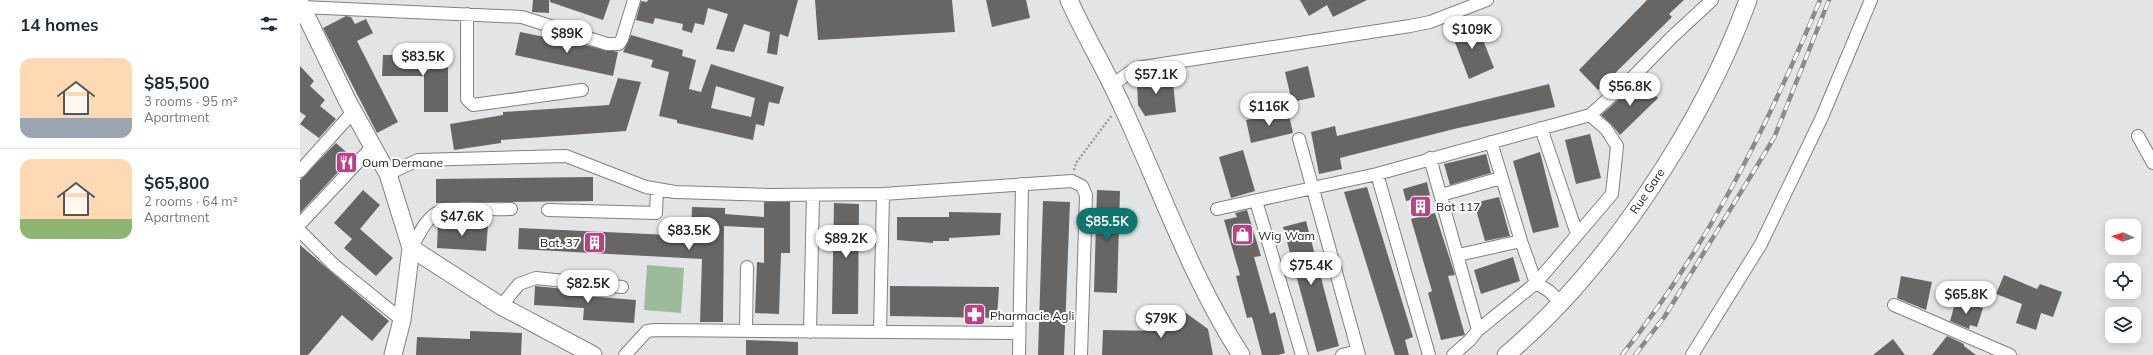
<!DOCTYPE html>
<meta charset="utf-8">
<style>
:root{--surface:#fff;--page:#f6f6f7;--text:#1f2937;--muted:#747a83;--line:#e0e1e3;--accent:#0f766e}
body{margin:0;font-family:Mulish,sans-serif;background:var(--page);color:var(--text);height:100vh;display:flex;flex-direction:column;font-size:15px;white-space:nowrap}
*{box-sizing:border-box;margin:0}
p{font-size:13px;color:var(--muted)}
.icon{flex:none;width:22px;height:22px;fill:none;stroke:currentColor;stroke-width:2;stroke-linecap:round;stroke-linejoin:round}
.map{position:relative;flex:1;overflow:hidden}
.drawer{display:flex;flex-direction:column;background:var(--surface);width:300px}
.drawer>*{flex:none}
.needle{width:26px;rotate:273deg}
.tools{position:absolute;left:1805px;top:219px;display:grid;gap:8px}
.tools a{display:grid;place-items:center;width:36px;height:36px;border-radius:8px;background:var(--surface);box-shadow:0 2px 10px #0003;font-size:20px}
.price{position:absolute;translate:-50% -34px;padding:0 9px;border-radius:14px;background:#fff;color:#222;font-size:13px;line-height:26px;filter:drop-shadow(0 1px 2px #0008)}
.price::after{content:'';position:absolute;left:50%;top:24px;width:12px;height:9px;margin-left:-6px;background:inherit;clip-path:polygon(0 0,100% 0,50% 100%)}
.price.on{background:var(--accent);color:#fff}
ul{padding:0;list-style:none}
li{display:flex;align-items:center;gap:12px;height:100px;padding:0 20px}
li+li{border-top:1px solid var(--line)}
li span{display:grid;place-items:center;flex:none;width:112px;height:80px;border-radius:12px;color:#555}
li>.icon{margin-inline-start:auto}
span .icon{width:48px;height:48px;fill:#fffc;stroke-width:1}
li b{font-size:17px}
h2{display:flex;justify-content:space-between;align-items:center;height:48px;padding:0 20px;font-size:17px}
main{display:flex;flex:1;min-height:0}
.map>svg:first-child{display:block}
.green{fill:#9dbb9a}
.building{fill:#686665;fill-rule:evenodd}
.lines{fill:none;stroke-linecap:round;stroke-linejoin:round}
.street-casing{stroke:#7f8082;stroke-width:14}
.secondary-casing{stroke:#7f8082;stroke-width:19}
.path{stroke:#9a9b9c;stroke-width:2.5;stroke-dasharray:2 2;stroke-linecap:butt}
.street{stroke:#fff;stroke-width:12}
.secondary{stroke:#fff;stroke-width:17}
.rail-casing{stroke:#8a8b8c;stroke-width:4.5}
.rail{stroke:#fff;stroke-width:3;stroke-dasharray:9;stroke-linecap:butt}
.labels{text-anchor:middle;dominant-baseline:central;stroke-width:4;stroke-linejoin:round;paint-order:stroke}
.poi-label{font-size:12px;fill:#232324;stroke:#fff;text-anchor:start}
.street-label{font-size:12px;fill:#232324;stroke:#fff}
</style>
<main>
<section class="drawer">
<h2>14 homes<svg class="icon" aria-label="filters" viewBox="0 0 24 24"><path d="M4 7h16M4 17h16"/><circle cx="9" cy="7" r="2"/><circle cx="15" cy="17" r="2"/></svg></h2>
<ul>
<li><span style="background:linear-gradient(#ffd9b3 75%,#9aa5b1 0)"><svg class="icon" aria-label="home" viewBox="0 0 24 24"><path d="M3 11l9-7 9 7M6 9v11h12V9"/></svg></span><div><b>$85,500</b><p>3 rooms · 95 m²</p><p>Apartment</p></div></li>
<li><span style="background:linear-gradient(#ffd9b3 75%,#8fb573 0)"><svg class="icon" aria-label="home" viewBox="0 0 24 24"><path d="M3 11l9-7 9 7M6 9v11h12V9"/></svg></span><div><b>$65,800</b><p>2 rooms · 64 m²</p><p>Apartment</p></div></li>
</ul>
</section>
<div class="map">
<svg width="1853" height="355" viewBox="0 0 1853 355">
<rect width="100%" height="100%" fill="#e3e4e6"/>
<path class="green" d="M347,265L384,268L381,313L344,310Z"/>
<path class="building" d="M233,0H249V13L232,12Z
M250,0H310L303,20L250,2Z
M348,0H498L488,37L480,34L477,55L467,53L470,32L444,24L434,52L416,49L428,14L408,8L404,25L395,23L392,33L382,30L383,24L355,18L353,24L336,20L341,1L347,2Z
M515,0H652L655,32L518,40Z
M686,0H726L730,18L692,27Z
M1000,0H1067L1033,17L1027,5L1009,16Z
M1347,0H1384L1369,14L1372,17L1298,90L1279,70Z
M46,16L51,17L55,24L66,19L73,33L57,41L98,122L77,133L23,28Z
M1176,22L1194,68L1169,79L1151,32Z
M220,32L318,52L313,76L215,55Z
M331,35L383,50L382,56L396,60L389,89L401,92L411,64L484,87L479,104L469,102L464,126L456,124L453,140L377,123V120L359,116L369,72L351,67L353,60L323,52ZM416,86L455,98L451,117L411,108Z
M83,55H118V58L148,59V112H124V76H82Z
M0,66L14,81L10,86L25,100L20,106L36,119L19,138L0,124L6,116L0,112Z
M1008,66L1015,97L992,102L985,72Z
M872,73L876,112L845,116L838,105L837,82L841,78L848,75Z
M318,78L341,82L326,131L201,140V143L154,150L150,124L203,115V112L309,105Z
M1341,80L1358,98L1320,135L1311,124L1301,115Z
M1249,84L1255,107L1154,129L1040,158L1042,169L1019,174L1011,132L1035,126L1037,136Z
M988,111L993,133L951,143L946,120Z
M1290,134L1301,178L1276,184L1265,140Z
M36,143L52,157L0,213V180Z
M943,150L955,191L931,198L919,157Z
M1240,152L1259,227L1233,233L1213,161Z
M1186,154L1191,173L1150,185L1144,164Z
M293,177V201L136,203V179Z
M1127,182L1130,195L1106,201L1103,189Z
M1067,187L1113,337L1105,340L1109,355H1095L1044,192Z
M63,190L80,205L60,229L93,258L76,276L44,248L52,239L34,223Z
M797,190L820,191L817,293L794,292Z
M1199,197L1210,236L1185,241L1174,203Z
M743,201L770,202L764,355H738Z
M464,202H490V253H481L479,314L455,313L457,262L464,263V228L424,226L423,322H400L402,259L218,249L219,228L391,236L392,207L425,208V214L464,217Z
M534,203L559,204L558,314H532Z
M947,210L961,256L954,257L970,314L975,312L985,353L978,355H962L952,317L947,318L936,276L940,275L924,220L937,217L935,213Z
M649,212L701,213L700,235L649,238V241H633V243L597,240V217H649Z
M1135,213L1155,275L1148,276L1165,335L1141,340L1128,293L1132,291L1111,219Z
M1006,221L1039,346L1017,352L983,227Z
M138,223L188,225L186,251L137,248Z
M0,245L89,321L72,341L42,315L8,355H0Z
M1213,257L1220,281L1181,294L1174,270Z
M1704,275L1737,289L1740,284L1762,292L1753,317L1741,313L1736,330L1716,323L1722,304L1696,294Z
M1601,276L1632,282L1626,310L1597,298Z
M235,286L285,291V296L336,300L334,323L283,320L284,308L234,305Z
M590,286L699,287L697,318L590,316Z
M1656,300L1683,308L1677,327L1670,325L1669,329L1650,321Z
M886,313L908,329L913,355H802L803,330L861,331V314Z
M170,331L222,333L221,355H116L117,337L170,339Z
M1647,336L1664,344V346L1676,355H1632Z
M1593,339L1605,355H1573Z
M446,340L498,342V355H446Z"/>
<g class="lines">
<defs>
<path id="street" d="M2,7L222,17L307,44H319L322,39L334,0
M167,14V99L173,105L282,90
M812,85L836,68L1110,26L1130,22L1187,0
M1241,128L1277,234
M1838,136L1853,163
M999,139L1059,355
M1191,142L1221,241L1236,283L1249,291L1260,302
M1130,158L1178,330L1170,340L1153,355
M0,171L53,112
M88,174L118,160L266,156L346,187L375,192L470,195L583,194L772,181L782,186L786,195L781,355
M1077,174L1129,355
M1141,195L1201,178
M956,201L1002,355
M917,209L1077,174L1290,115L1334,76L1372,37L1412,0
M248,210L356,213L357,189
M0,224L72,147
M0,231L34,265L102,320
M111,248C118,237 126,217 139,212C156,206 192,210 211,209
M1158,255L1221,241
M1594,305L1710,355
M201,306L219,284L236,278L322,287
M1178,330L1236,283L1312,194L1317,146L1306,129L1290,115
M446,331L447,267
M510,332L513,195
M580,332L583,194
M325,355L347,331L355,330L719,333
M719,355L722,184
M1042,355L1058,351
M1392,355L1461,244L1522,117L1571,0"/>
<path id="secondary" d="M769,0C785,36 806,70 822,106C861,189 891,278 941,355
M0,3L47,100L88,174L111,248L102,320L93,355
M111,248L201,306L293,355
M1206,355C1307,270 1403,124 1448,0"/>
</defs>
<use href="#street" class="street-casing"/>
<use href="#secondary" class="secondary-casing"/>
<path class="path" d="M774,170L776,163L812,115"/>
<use href="#street" class="street"/>
<use href="#secondary" class="secondary"/>
<defs>
<path id="rail" d="M1322,355C1407,248 1468,125 1520,0
M1335,355L1365,316L1474,138L1529,0"/>
</defs>
<use href="#rail" class="rail-casing"/>
<use href="#rail" class="rail"/>
</g>
<defs>
<symbol id="restaurant-square" viewBox="-11 -11 22 22"><rect x="-9" y="-9" width="18" height="18" rx="4" fill="#be3e88" stroke="#fff"/><path d="M-5-6h1v4h1v-4h1v4h1v-4h1v5L-1.5 .5V6h-2V.5L-5-1ZM5-6V6H3V1.5H1.5Q1.5-4 5-6Z" fill="#fff"/></symbol>
<symbol id="building-square" viewBox="-11 -11 22 22"><rect x="-9" y="-9" width="18" height="18" rx="4" fill="#be3e88" stroke="#fff"/><path d="M-4-6H4V6H1V3H-1V6H-4ZM-2.5-4.3h1.7v1.8h-1.7ZM.8-4.3h1.7v1.8H.8ZM-2.5-1h1.7V.8h-1.7ZM.8-1h1.7V.8H.8Z" fill="#fff"/></symbol>
<symbol id="shop-square" viewBox="-11 -11 22 22"><rect x="-9" y="-9" width="18" height="18" rx="4" fill="#be3e88" stroke="#fff"/><path d="M-5-2.5h2.3a2.7 3.5 0 0 1 5.4 0H5L5.5 6h-11ZM-1.5-2.5h3a1.5 2.3 0 0 0-3 0Z" fill="#fff"/></symbol>
<symbol id="pharmacy-square" viewBox="-11 -11 22 22"><rect x="-9" y="-9" width="18" height="18" rx="4" fill="#be3e88" stroke="#fff"/><path d="M-2-6h4v4h4v4h-4v4h-4v-4h-4v-4h4Z" fill="#fff"/></symbol>
</defs>
<g fill-rule="evenodd">
<use href="#restaurant-square" x="34" y="150" width="25" height="25"/>
<use href="#building-square" x="1108" y="194" width="25" height="25"/>
<use href="#shop-square" x="930" y="222" width="25" height="25"/>
<use href="#building-square" x="282" y="230" width="25" height="25"/>
<use href="#pharmacy-square" x="662" y="302" width="25" height="25"/>
</g>
<g class="labels">
<g class="poi-label">
<text x="62" y="162">Oum Dermane</text>
<text x="1136" y="206">Bat 117</text>
<text x="958" y="235">Wig Wam</text>
<text x="280" y="242" text-anchor="end">Bat. 37</text>
<text x="690" y="315">Pharmacie Agli</text>
</g>
<g class="street-label">
<text transform="translate(1347 191) rotate(-56)">Rue Gare</text>
</g>
</g>
</svg>
<div class="tools">
<a><svg class="needle" viewBox="-14 -14 28 28"><path d="M0-13l5 13h-10z" fill="#e53935"/><path d="M0 13l5-13h-10z" fill="#747a83"/></svg></a>
<a><svg class="icon" aria-label="locate" viewBox="0 0 24 24"><circle cx="12" cy="12" r="6"/><path d="M12 2v4M12 18v4M2 12h4M18 12h4"/></svg></a>
<a><svg class="icon" aria-label="layers" viewBox="0 0 24 24"><path d="M12 4l9 5-9 5-9-5zM3 14l9 5 9-5"/></svg></a>
</div>
<b class="price" style="left:1172px;top:50px">$109K</b>
<b class="price" style="left:267px;top:54px">$89K</b>
<b class="price" style="left:123px;top:77px">$83.5K</b>
<b class="price" style="left:856px;top:95px">$57.1K</b>
<b class="price" style="left:1330px;top:107px">$56.8K</b>
<b class="price" style="left:969px;top:127px">$116K</b>
<b class="price" style="left:162px;top:237px">$47.6K</b>
<b class="price on" style="left:807px;top:242px">$85.5K</b>
<b class="price" style="left:389px;top:251px">$83.5K</b>
<b class="price" style="left:546px;top:259px">$89.2K</b>
<b class="price" style="left:1011px;top:286px">$75.4K</b>
<b class="price" style="left:288px;top:304px">$82.5K</b>
<b class="price" style="left:1666px;top:315px">$65.8K</b>
<b class="price" style="left:861px;top:339px">$79K</b>
</div>
</main>
